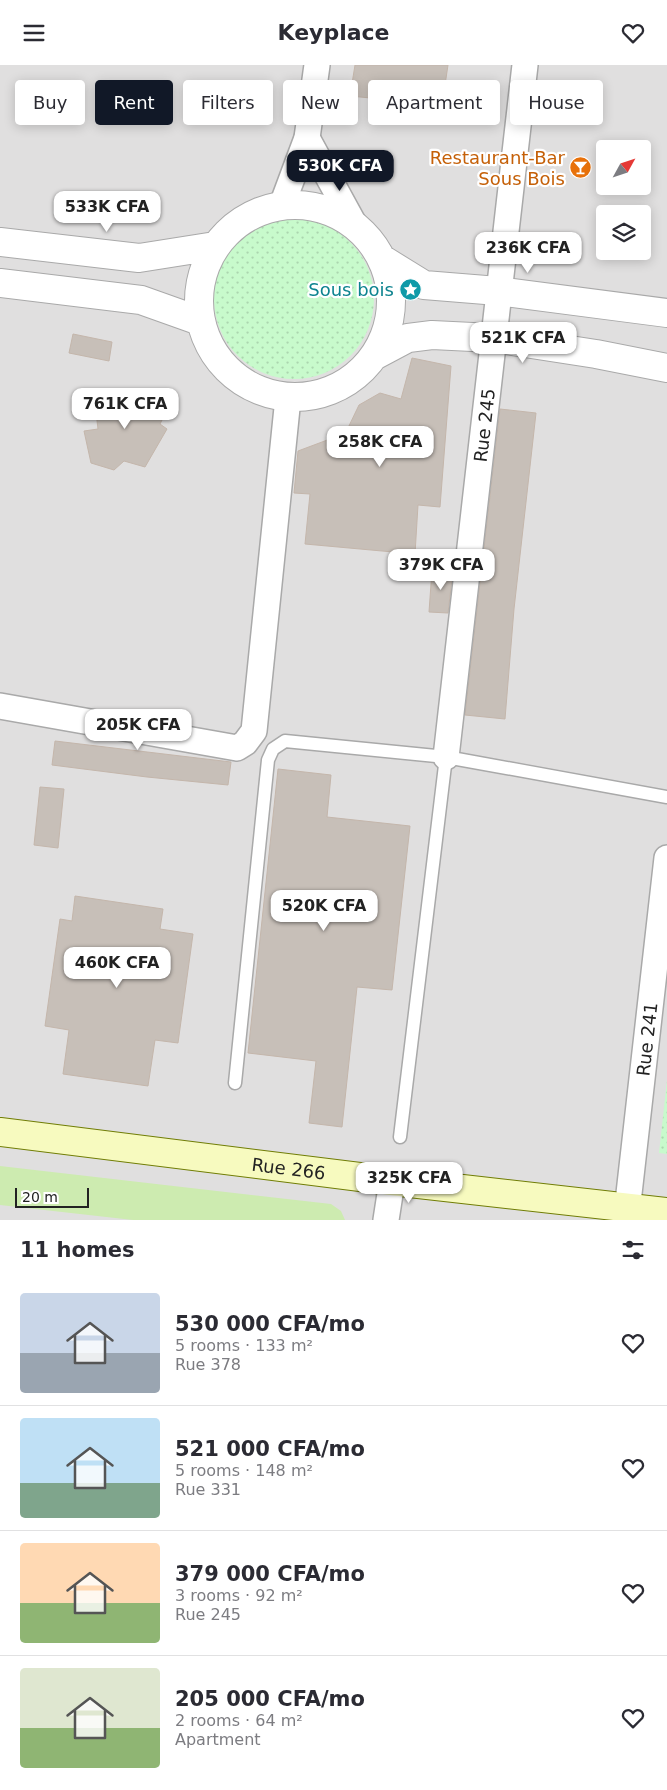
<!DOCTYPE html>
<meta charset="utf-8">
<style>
:root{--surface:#fff;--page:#f2f2f3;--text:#2b2b33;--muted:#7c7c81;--line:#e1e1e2;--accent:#111827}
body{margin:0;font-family:"DejaVu Sans",sans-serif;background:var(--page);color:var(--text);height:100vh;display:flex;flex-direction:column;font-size:19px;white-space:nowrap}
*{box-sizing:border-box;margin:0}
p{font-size:16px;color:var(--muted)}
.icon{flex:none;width:28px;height:28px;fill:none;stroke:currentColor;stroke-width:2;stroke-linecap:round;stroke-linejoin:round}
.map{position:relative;height:1155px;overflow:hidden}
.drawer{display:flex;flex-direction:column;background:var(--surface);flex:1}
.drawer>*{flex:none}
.hud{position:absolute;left:15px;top:15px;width:638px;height:45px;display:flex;gap:10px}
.needle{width:32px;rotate:50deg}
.fabs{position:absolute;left:596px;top:75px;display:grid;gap:10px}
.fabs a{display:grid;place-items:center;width:55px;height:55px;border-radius:5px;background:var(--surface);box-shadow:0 2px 12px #0003;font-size:25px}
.scale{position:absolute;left:15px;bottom:12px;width:74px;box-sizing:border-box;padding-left:5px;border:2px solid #222;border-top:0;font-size:14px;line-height:18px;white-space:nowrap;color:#222;-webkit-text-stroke:4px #fff;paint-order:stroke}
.price{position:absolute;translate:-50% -42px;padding:0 11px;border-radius:10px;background:#fff;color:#222;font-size:16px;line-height:32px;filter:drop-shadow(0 1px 2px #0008)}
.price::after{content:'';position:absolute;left:50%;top:30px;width:15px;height:11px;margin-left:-8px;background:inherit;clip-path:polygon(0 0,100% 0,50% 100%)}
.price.active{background:var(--accent);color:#fff}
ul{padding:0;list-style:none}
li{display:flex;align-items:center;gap:15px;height:125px;padding:0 20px}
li+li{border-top:1px solid var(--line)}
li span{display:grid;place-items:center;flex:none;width:140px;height:100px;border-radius:5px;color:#555}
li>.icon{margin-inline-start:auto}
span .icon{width:60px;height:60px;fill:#fffc;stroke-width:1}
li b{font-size:21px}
h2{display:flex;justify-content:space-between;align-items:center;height:60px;padding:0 20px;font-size:21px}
.chip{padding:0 18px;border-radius:5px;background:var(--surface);box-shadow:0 2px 12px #0003;font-size:18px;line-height:45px}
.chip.active{background:var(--accent);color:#fff}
header{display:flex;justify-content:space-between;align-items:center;height:65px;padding:0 20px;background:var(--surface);font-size:22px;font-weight:600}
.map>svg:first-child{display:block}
.residential{fill:#e0dfdf;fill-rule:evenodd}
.grass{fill:#cdebb0}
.park{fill:url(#park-dots)}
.building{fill:#c7bfb8;stroke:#c4b6ab}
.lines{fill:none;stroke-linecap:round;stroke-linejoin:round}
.service-casing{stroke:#a9a9a9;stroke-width:15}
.minor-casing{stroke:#a9a9a9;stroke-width:28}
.tertiary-casing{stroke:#a9a9a9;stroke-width:30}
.secondary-casing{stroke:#707d05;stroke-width:30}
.service{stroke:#fff;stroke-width:12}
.minor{stroke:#fff;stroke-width:25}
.tertiary{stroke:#fff;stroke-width:28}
.secondary{stroke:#f7fabf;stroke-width:28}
.labels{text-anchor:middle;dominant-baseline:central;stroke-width:4.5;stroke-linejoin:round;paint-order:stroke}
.food-label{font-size:18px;fill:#c56008;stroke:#fff;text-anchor:end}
.culture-label{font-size:18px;fill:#0d838f;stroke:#fff;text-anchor:end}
.street-label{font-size:18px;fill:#222;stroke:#fff}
</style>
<header><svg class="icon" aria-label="menu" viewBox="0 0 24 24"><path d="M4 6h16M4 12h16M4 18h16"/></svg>Keyplace<svg class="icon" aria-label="heart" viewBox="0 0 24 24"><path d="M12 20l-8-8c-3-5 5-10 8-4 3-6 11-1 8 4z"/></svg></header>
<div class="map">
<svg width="667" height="1155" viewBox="0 0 667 1155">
<defs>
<pattern id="park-dots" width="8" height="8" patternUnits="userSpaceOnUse" patternTransform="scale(1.25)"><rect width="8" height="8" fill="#c8facc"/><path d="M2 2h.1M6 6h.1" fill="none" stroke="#acd6af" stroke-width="1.8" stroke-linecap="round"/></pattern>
</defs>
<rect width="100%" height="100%" fill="#f2efe9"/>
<path class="residential" d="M0,0H667V1155H0ZM605,84H642V121H605ZM605,149H642V186H605Z"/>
<path class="grass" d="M0,1101L331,1139L341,1146L345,1155H133L0,1140Z"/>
<path class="park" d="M214 234a80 80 0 1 1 160 0a80 80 0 1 1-160 0Z
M667,1015V1089L659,1088Z"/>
<path class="building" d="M355,0H448L442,40L350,31Z
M73,269L112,277L109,296L69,288Z
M412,293L451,301L440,442L418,440L415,489L305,479L310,429L294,428L298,386L330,374L347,365L359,340L380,328L401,334Z
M138,327L141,332L153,330L166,347L160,359L167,364L145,402L124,396L114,405L91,398L84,366L98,364L94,330Z
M500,344L536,348L514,544L505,654L465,650Z
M432,505L453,506L448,548L429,547Z
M55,676L231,697L228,720L147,712L52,700Z
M278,704L331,710L327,752L410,761L392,925L357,922L342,1062L309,1058L316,996L248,988Z
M40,722L64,724L58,783L34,780Z
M75,831L163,844L160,864L193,869L178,978L155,975L148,1021L63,1009L69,965L45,961L60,854L72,856Z"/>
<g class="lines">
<defs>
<path id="service" d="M235,1018L268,695L273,684L285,676L446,692L667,732
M400,1072L446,692"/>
<g id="minor">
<path d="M307,73L354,159"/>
<path d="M282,140L307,73L317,0"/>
<path d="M0,641L237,683L245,678L254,666L288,333"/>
<path id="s1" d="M446,692L525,0"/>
<path d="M386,1155L392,1116"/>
<path id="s2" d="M626,1155L667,793"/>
</g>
<path id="tertiary" d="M199 236a96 96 0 1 1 192 0a96 96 0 1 1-192 0Z
M0,177L139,193L215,181
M382,194L424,220L498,226L667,248
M0,218L141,235L200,256
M376,290L408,273L432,270L493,273L596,289L667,303"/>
<g id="secondary">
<path id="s3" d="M0,1067L392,1116L667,1147"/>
</g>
</defs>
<use href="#service" class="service-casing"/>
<use href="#minor" class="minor-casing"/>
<use href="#tertiary" class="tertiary-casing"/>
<use href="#secondary" class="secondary-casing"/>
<use href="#service" class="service"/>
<use href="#minor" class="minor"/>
<use href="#tertiary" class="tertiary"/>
<use href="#secondary" class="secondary"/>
</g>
<defs>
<symbol id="bar-disc" viewBox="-11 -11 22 22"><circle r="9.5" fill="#e8710a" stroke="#fff"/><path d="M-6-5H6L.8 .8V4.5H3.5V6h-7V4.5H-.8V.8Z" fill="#fff"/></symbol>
<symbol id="sight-disc" viewBox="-11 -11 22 22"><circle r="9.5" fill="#0f9aa8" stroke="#fff"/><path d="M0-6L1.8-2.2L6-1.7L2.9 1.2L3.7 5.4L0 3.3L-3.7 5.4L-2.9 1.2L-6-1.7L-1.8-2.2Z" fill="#fff"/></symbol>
</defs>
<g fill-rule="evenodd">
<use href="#bar-disc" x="568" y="90" width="25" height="25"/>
<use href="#sight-disc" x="398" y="212" width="25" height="25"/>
</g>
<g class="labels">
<g class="food-label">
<text x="565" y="92">Restaurant-Bar<tspan x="565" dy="21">Sous Bois</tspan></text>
</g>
<g class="culture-label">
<text x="394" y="224">Sous bois</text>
</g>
<g class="street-label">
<text stroke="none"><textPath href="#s1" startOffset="334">Rue 245</textPath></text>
<text stroke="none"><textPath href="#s2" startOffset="182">Rue 241</textPath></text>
<text stroke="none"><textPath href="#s3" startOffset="291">Rue 266</textPath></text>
</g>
</g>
</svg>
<div class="fabs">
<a><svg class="needle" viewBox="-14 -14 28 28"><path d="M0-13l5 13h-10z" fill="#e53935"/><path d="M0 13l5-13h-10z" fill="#7c7c81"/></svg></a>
<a><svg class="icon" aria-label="layers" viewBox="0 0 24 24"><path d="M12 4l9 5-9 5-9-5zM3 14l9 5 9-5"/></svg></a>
</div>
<div class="scale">20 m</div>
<b class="price active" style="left:340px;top:127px">530K CFA</b>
<b class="price" style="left:107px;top:168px">533K CFA</b>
<b class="price" style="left:528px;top:209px">236K CFA</b>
<b class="price" style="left:523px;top:299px">521K CFA</b>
<b class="price" style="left:125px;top:365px">761K CFA</b>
<b class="price" style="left:380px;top:403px">258K CFA</b>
<b class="price" style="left:441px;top:526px">379K CFA</b>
<b class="price" style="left:138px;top:686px">205K CFA</b>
<b class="price" style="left:324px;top:867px">520K CFA</b>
<b class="price" style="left:117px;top:924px">460K CFA</b>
<b class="price" style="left:409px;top:1139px">325K CFA</b>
<div class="hud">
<a class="chip">Buy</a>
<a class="chip active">Rent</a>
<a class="chip">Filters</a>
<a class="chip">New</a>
<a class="chip">Apartment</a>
<a class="chip">House</a>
</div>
</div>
<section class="drawer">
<h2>11 homes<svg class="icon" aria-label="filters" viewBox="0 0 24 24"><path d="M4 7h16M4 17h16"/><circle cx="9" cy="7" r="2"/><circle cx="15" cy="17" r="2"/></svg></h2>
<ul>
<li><span style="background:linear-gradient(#c9d6e8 60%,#9aa5b1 0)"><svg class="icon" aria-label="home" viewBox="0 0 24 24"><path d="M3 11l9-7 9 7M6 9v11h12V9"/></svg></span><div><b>530 000 CFA/mo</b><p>5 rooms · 133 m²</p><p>Rue 378</p></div><svg class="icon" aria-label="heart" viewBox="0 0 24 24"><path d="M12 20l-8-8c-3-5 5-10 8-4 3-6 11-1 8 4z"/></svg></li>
<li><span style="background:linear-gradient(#bfe0f5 65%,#7fa58c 0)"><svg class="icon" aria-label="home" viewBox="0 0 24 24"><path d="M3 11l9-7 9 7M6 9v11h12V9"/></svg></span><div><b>521 000 CFA/mo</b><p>5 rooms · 148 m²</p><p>Rue 331</p></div><svg class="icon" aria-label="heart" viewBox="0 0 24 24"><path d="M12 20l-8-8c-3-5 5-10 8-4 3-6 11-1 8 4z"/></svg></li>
<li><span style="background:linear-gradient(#ffd9b3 60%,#8fb573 0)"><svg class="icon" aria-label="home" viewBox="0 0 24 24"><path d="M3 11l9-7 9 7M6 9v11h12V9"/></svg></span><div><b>379 000 CFA/mo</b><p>3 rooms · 92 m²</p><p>Rue 245</p></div><svg class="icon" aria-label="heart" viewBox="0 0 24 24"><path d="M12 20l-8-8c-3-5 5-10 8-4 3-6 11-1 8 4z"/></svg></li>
<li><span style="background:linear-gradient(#dfe7d0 60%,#8fb573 0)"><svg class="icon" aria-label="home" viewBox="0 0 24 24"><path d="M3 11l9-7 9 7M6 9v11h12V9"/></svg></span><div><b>205 000 CFA/mo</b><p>2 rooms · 64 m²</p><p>Apartment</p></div><svg class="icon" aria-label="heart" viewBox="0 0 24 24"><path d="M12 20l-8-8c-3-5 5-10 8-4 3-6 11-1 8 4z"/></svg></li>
</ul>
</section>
